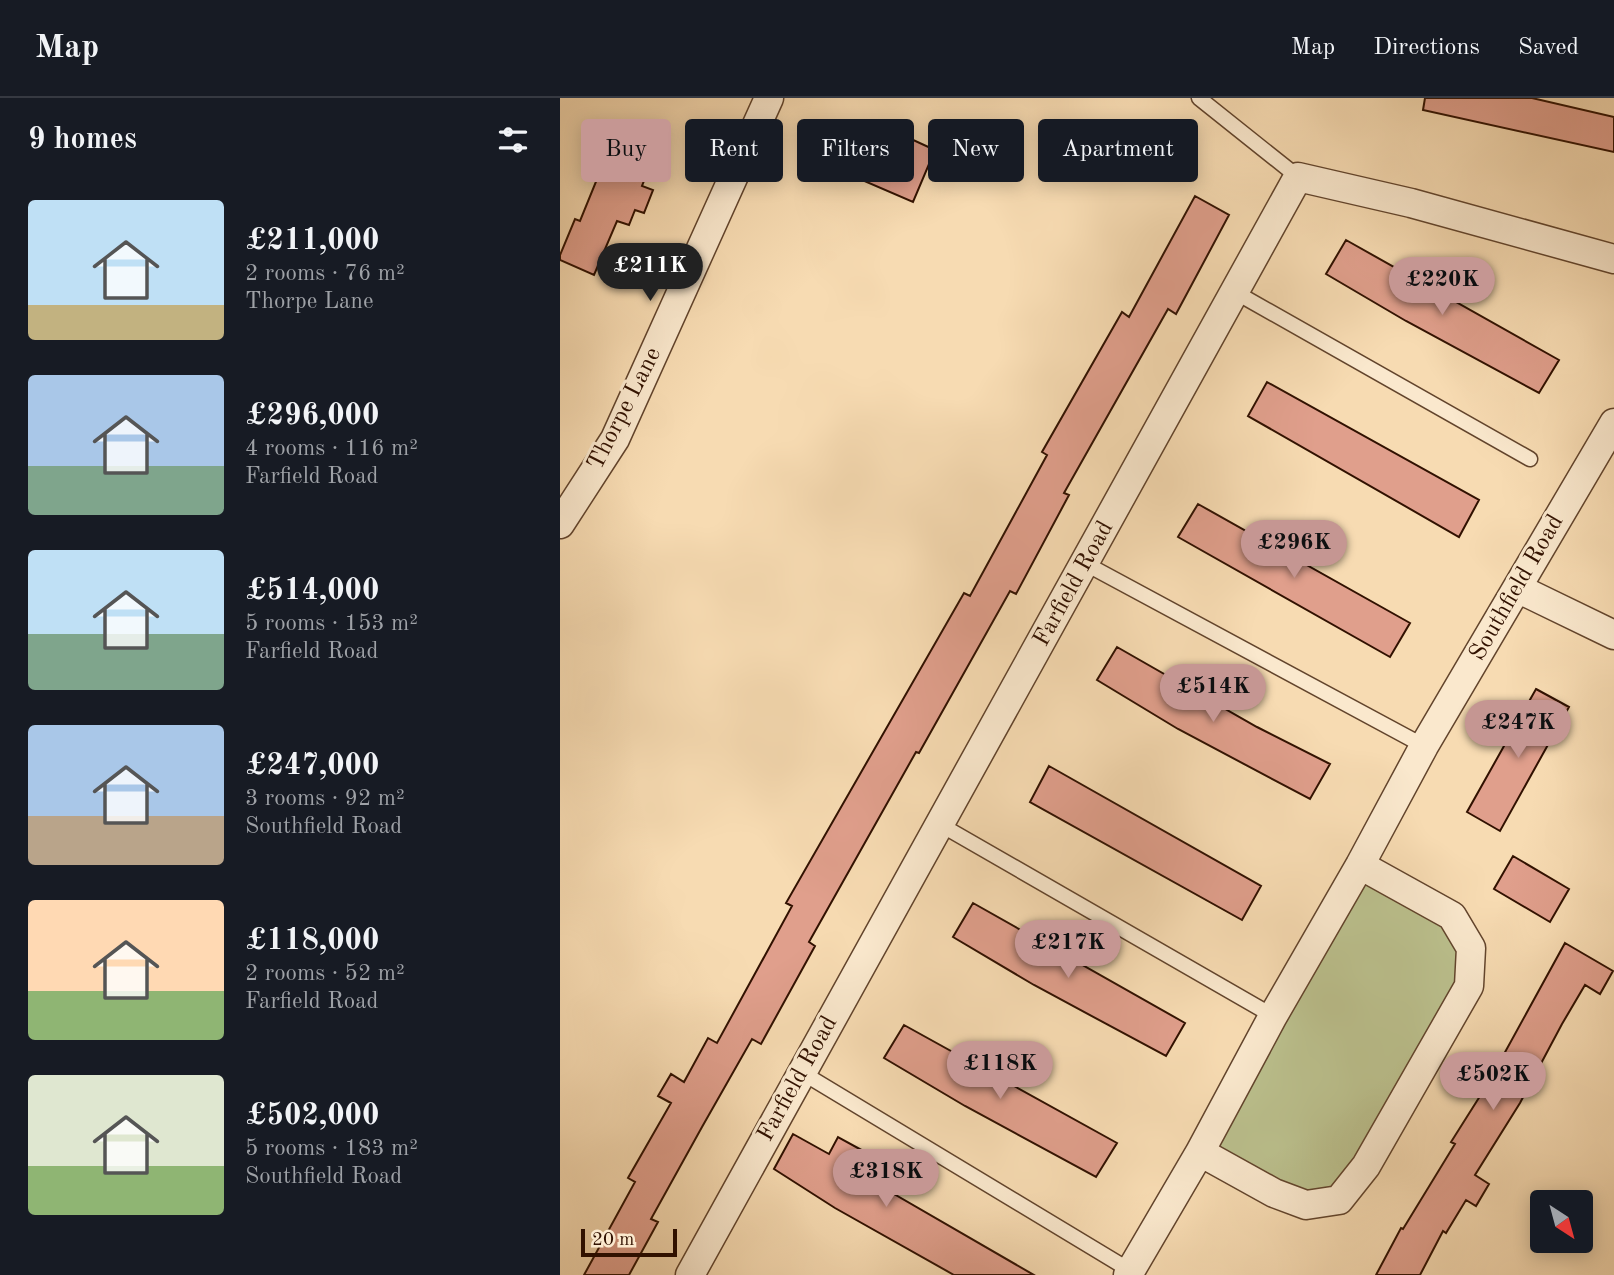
<!DOCTYPE html>
<meta charset="utf-8">
<style>
:root{--surface:#171b24;--page:#242831;--text:#f1f3f6;--muted:#9ea1a6;--line:#363941;--accent:#c59692}
body{margin:0;font-family:"Old Standard TT",serif;background:var(--page);color:var(--text);height:100vh;display:flex;flex-direction:column;font-size:26px;white-space:nowrap}
*{box-sizing:border-box;margin:0}
p{font-size:23px;color:var(--muted)}
.icon{flex:none;width:38px;height:38px;fill:none;stroke:currentColor;stroke-width:2;stroke-linecap:round;stroke-linejoin:round}
.map{position:relative;flex:1;overflow:hidden}
.sheet{display:flex;flex-direction:column;background:var(--surface);width:560px}
.sheet>*{flex:none}
.banner{position:absolute;left:21px;top:21px;width:665px;height:63px;display:flex;gap:14px}
.needle{width:46px;rotate:144deg}
.buttons{position:absolute;left:970px;top:1092px;display:grid;gap:14px}
.buttons a{display:grid;place-items:center;width:63px;height:63px;border-radius:7px;background:var(--surface);box-shadow:0 4px 18px #0003;font-size:35px}
.scale{position:absolute;left:21px;bottom:18px;width:96px;box-sizing:border-box;padding-left:7px;border:4px solid #311100;border-top:0;font-size:19px;line-height:24px;white-space:nowrap;color:#311100;-webkit-text-stroke:5px #fae8cd;paint-order:stroke}
.price{position:absolute;translate:-50% -60px;padding:0 16px;border-radius:24px;background:var(--accent);color:#111;font-size:23px;line-height:46px;filter:drop-shadow(0 2px 4px #0008)}
.price::after{content:'';position:absolute;left:50%;top:42px;width:21px;height:16px;margin-left:-10px;background:inherit;clip-path:polygon(0 0,100% 0,50% 100%)}
.price.on{background:#222;color:#fff}
ul{padding:0;list-style:none}
li{display:flex;align-items:center;gap:21px;height:175px;padding:0 28px}
li span{display:grid;place-items:center;flex:none;width:196px;height:140px;border-radius:7px;color:#555}
li>.icon{margin-inline-start:auto}
span .icon{width:84px;height:84px;fill:#fffc;stroke-width:1}
li b{font-size:30px}
h2{display:flex;justify-content:space-between;align-items:center;height:84px;padding:0 28px;font-size:30px}
.chip{padding:0 24px;border-radius:7px;background:var(--surface);box-shadow:0 4px 18px #0003;font-size:24px;line-height:63px}
.chip.on{background:var(--accent);color:#111}
header{display:flex;align-items:center;gap:42px;box-sizing:border-box;height:98px;padding:0 35px;background:var(--surface);border-bottom:2px solid var(--line)}
header strong{font-size:33px}
nav{display:flex;gap:38px;margin-inline-start:auto;font-size:24px}
main{display:flex;flex:1;min-height:0}
.map>svg:first-child{display:block}
.green{fill:#bbc08d;stroke:#766846;stroke-width:2}
.building{fill:#e09f8c;stroke:#311100;stroke-width:2}
.lines{fill:none;stroke-linecap:round;stroke-linejoin:round}
.service-casing{stroke:#62442c;stroke-width:17}
.minor-casing{stroke:#62442c;stroke-width:31}
.service{stroke:#fae8cd;stroke-width:14}
.minor{stroke:#fae8cd;stroke-width:28}
.labels{text-anchor:middle;dominant-baseline:central;stroke-width:6;stroke-linejoin:round;paint-order:stroke}
.street-label{font-size:24px;fill:#311100;stroke:#fae8cd}
</style>
<header>
<strong>Map</strong>
<nav><a>Map</a><a>Directions</a><a>Saved</a></nav>
</header>
<main>
<section class="sheet">
<h2>9 homes<svg class="icon" aria-label="filters" viewBox="0 0 24 24"><path d="M4 7h16M4 17h16"/><circle cx="9" cy="7" r="2"/><circle cx="15" cy="17" r="2"/></svg></h2>
<ul>
<li><span style="background:linear-gradient(#bfe0f5 75%,#c2b280 0)"><svg class="icon" aria-label="home" viewBox="0 0 24 24"><path d="M3 11l9-7 9 7M6 9v11h12V9"/></svg></span><div><b>£211,000</b><p>2 rooms · 76 m²</p><p>Thorpe Lane</p></div></li>
<li><span style="background:linear-gradient(#a9c7e8 65%,#7fa58c 0)"><svg class="icon" aria-label="home" viewBox="0 0 24 24"><path d="M3 11l9-7 9 7M6 9v11h12V9"/></svg></span><div><b>£296,000</b><p>4 rooms · 116 m²</p><p>Farfield Road</p></div></li>
<li><span style="background:linear-gradient(#bfe0f5 60%,#7fa58c 0)"><svg class="icon" aria-label="home" viewBox="0 0 24 24"><path d="M3 11l9-7 9 7M6 9v11h12V9"/></svg></span><div><b>£514,000</b><p>5 rooms · 153 m²</p><p>Farfield Road</p></div></li>
<li><span style="background:linear-gradient(#a9c7e8 65%,#b9a48a 0)"><svg class="icon" aria-label="home" viewBox="0 0 24 24"><path d="M3 11l9-7 9 7M6 9v11h12V9"/></svg></span><div><b>£247,000</b><p>3 rooms · 92 m²</p><p>Southfield Road</p></div></li>
<li><span style="background:linear-gradient(#ffd9b3 65%,#8fb573 0)"><svg class="icon" aria-label="home" viewBox="0 0 24 24"><path d="M3 11l9-7 9 7M6 9v11h12V9"/></svg></span><div><b>£118,000</b><p>2 rooms · 52 m²</p><p>Farfield Road</p></div></li>
<li><span style="background:linear-gradient(#dfe7d0 65%,#8fb573 0)"><svg class="icon" aria-label="home" viewBox="0 0 24 24"><path d="M3 11l9-7 9 7M6 9v11h12V9"/></svg></span><div><b>£502,000</b><p>5 rooms · 183 m²</p><p>Southfield Road</p></div></li>
</ul>
</section>
<div class="map">
<svg width="1054" height="1177" viewBox="0 0 1054 1177">
<rect width="100%" height="100%" fill="#f7dbb2"/>
<filter id="stains"><feTurbulence type="fractalNoise" baseFrequency=".00286" numOctaves="4"/><feColorMatrix values="0 0 0 0 .2 0 0 0 0 .09 0 0 0 0 .02 0 0 0 .5 -.17"/></filter>
<radialGradient id="worn" r=".72"><stop offset=".6" stop-color="#630" stop-opacity="0"/><stop offset="1" stop-color="#630" stop-opacity=".3"/></radialGradient>
<path class="green" d="M807,761L892,818L909,888L779,1102L746,1107L640,1054Z"/>
<path class="building" d="M865,0H972L1054,19V54L863,12Z
M325,29L375,52L353,104L302,82Z
M46,59L87,75L82,88L93,92L84,115L75,112L69,127L57,123L34,177L0,162V157L15,121L20,123Z
M635,98L669,117L616,216L608,211L504,395L509,397L456,496L450,493L359,655L356,654L249,844L255,848L201,946L192,941L142,1029L91,1121L98,1124L69,1177H24L75,1084L68,1080L111,1005L98,998L111,976L124,984L148,940L157,945L232,808L226,805L404,495L410,498L487,357L482,354L562,214L569,219Z
M786,142L999,262L979,295L846,223L766,176Z
M707,284L919,402L899,439L688,318Z
M638,406L850,525L830,559L618,439Z
M557,549L697,629L770,666L750,701L618,631L537,582Z
M976,591L1009,609L940,733L907,714Z
M489,668L701,788L682,822L470,704Z
M953,758L1009,791L990,824L934,791Z
M413,805L625,925L606,958L474,887L393,839Z
M1005,845L1053,873L1040,896L1025,887L1002,926L960,1005L915,1077L929,1086L916,1108L906,1102L886,1135L883,1133L860,1177H816L841,1130L843,1131L895,1046L891,1044L927,987Z
M344,927L557,1045L536,1079L405,1008L324,960Z
M233,1036L269,1056L278,1039L307,1055L296,1074L474,1177H394L275,1110L214,1071Z"/>
<g class="lines">
<defs>
<path id="service" d="M639,0L738,79
M675,194L970,361
M526,466L864,648
M381,727L713,918
M241,974L571,1173"/>
<path id="minor" d="M0,426L55,341L209,0
M957,490L1054,537
M640,1054L714,1095L746,1107L779,1102L806,1068L909,888L911,850L892,818L800,767
M130,1177L738,79L851,105L1054,161
M568,1177L640,1054L713,918L800,767L864,648L1054,325"/>
</defs>
<use href="#service" class="service-casing"/>
<use href="#minor" class="minor-casing"/>
<use href="#service" class="service"/>
<use href="#minor" class="minor"/>
</g>
<g class="labels">
<g class="street-label">
<text transform="translate(65 311) rotate(-63)">Thorpe Lane</text>
<text transform="translate(514 486) rotate(-61)">Farfield Road</text>
<text transform="translate(957 490) rotate(-60)">Southfield Road</text>
<text transform="translate(238 981) rotate(-61)">Farfield Road</text>
</g>
</g>
<rect width="100%" height="100%" filter="url(#stains)"/>
<rect width="100%" height="100%" fill="url(#worn)"/>
</svg>
<div class="buttons">
<a><svg class="needle" viewBox="-14 -14 28 28"><path d="M0-13l5 13h-10z" fill="#e53935"/><path d="M0 13l5-13h-10z" fill="#9ea1a6"/></svg></a>
</div>
<div class="scale">20 m</div>
<b class="price on" style="left:90px;top:205px">£211K</b>
<b class="price" style="left:882px;top:219px">£220K</b>
<b class="price" style="left:734px;top:482px">£296K</b>
<b class="price" style="left:653px;top:626px">£514K</b>
<b class="price" style="left:958px;top:662px">£247K</b>
<b class="price" style="left:508px;top:882px">£217K</b>
<b class="price" style="left:440px;top:1003px">£118K</b>
<b class="price" style="left:933px;top:1014px">£502K</b>
<b class="price" style="left:326px;top:1111px">£318K</b>
<div class="banner">
<a class="chip on">Buy</a>
<a class="chip">Rent</a>
<a class="chip">Filters</a>
<a class="chip">New</a>
<a class="chip">Apartment</a>
</div>
</div>
</main>
